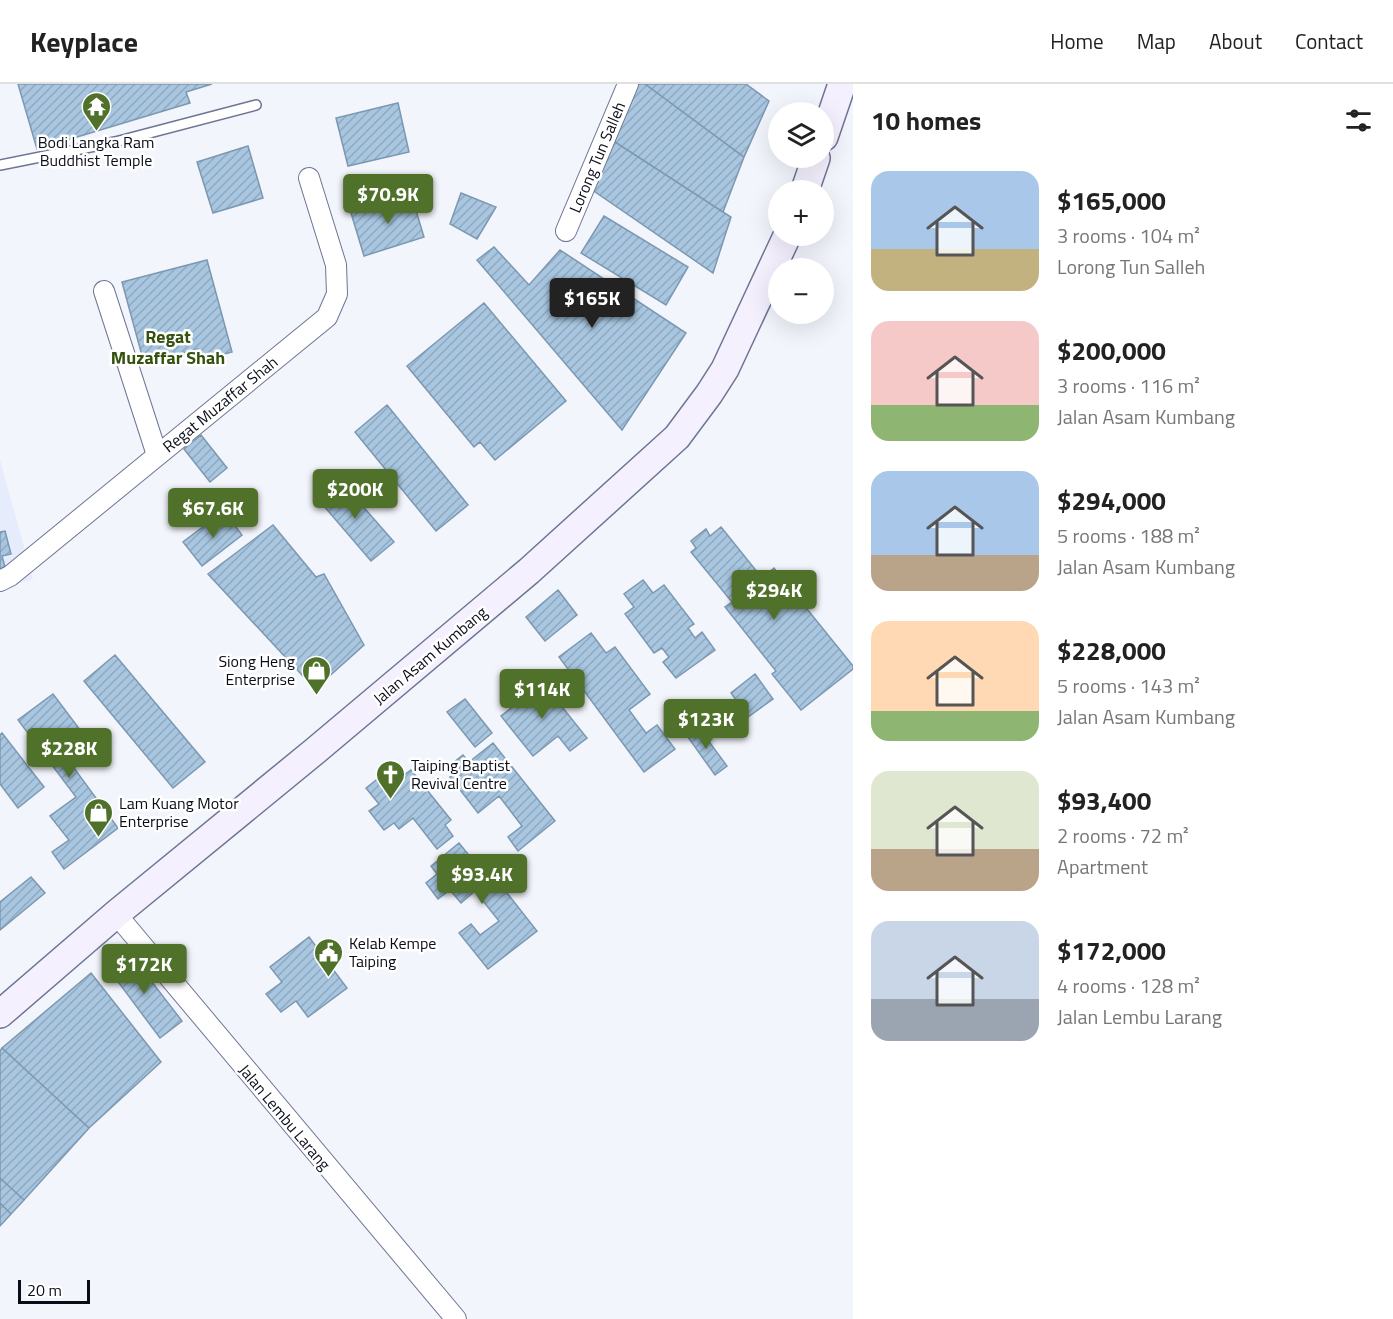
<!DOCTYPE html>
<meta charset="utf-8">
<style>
:root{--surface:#fff;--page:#f6f6f6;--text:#222;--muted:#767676;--line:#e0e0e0;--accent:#4f712a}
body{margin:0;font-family:"Titillium Web",sans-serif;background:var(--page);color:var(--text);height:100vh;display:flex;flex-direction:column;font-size:22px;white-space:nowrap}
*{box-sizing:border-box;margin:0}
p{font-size:20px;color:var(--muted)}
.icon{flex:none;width:33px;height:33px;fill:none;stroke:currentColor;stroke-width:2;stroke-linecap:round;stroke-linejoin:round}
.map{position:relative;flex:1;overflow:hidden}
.panel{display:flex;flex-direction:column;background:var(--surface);width:540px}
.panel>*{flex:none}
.buttons{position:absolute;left:768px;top:18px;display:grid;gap:12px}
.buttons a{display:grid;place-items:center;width:66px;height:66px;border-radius:50%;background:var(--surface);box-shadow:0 6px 24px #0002;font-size:30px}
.scale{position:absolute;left:18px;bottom:15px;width:72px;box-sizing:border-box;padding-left:6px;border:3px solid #0a0c18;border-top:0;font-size:16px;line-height:21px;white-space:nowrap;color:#0a0c18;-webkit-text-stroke:4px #fff;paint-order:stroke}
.price{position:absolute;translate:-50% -51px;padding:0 14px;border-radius:6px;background:var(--accent);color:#fff;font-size:20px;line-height:39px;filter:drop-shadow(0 2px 3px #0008)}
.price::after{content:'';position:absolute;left:50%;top:36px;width:18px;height:14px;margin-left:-9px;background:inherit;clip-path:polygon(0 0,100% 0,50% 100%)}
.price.selected{background:#222;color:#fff}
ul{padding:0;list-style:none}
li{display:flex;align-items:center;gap:18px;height:150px;padding:0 18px}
li span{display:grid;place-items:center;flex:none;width:168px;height:120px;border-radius:18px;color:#555}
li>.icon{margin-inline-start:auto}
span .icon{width:72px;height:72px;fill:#fffc;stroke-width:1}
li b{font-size:26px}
h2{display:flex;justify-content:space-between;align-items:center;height:72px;padding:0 18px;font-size:26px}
header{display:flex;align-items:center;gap:36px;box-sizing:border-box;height:84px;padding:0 30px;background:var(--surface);border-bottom:2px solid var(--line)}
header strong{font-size:28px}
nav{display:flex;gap:33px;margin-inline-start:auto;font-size:21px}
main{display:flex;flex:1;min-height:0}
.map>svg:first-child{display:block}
.built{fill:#e7ecfd}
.building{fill:url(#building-hatch);stroke:#7c98b1;stroke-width:1.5}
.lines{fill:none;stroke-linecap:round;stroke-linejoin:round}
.lane-casing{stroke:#6d7594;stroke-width:12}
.street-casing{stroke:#6d7594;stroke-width:22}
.secondary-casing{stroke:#6d7594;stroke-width:30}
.lane{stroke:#fff;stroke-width:9}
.street{stroke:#fff;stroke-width:20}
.secondary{stroke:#f5f0fe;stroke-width:27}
.labels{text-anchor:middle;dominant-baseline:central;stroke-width:5;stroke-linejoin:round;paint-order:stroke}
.poi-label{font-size:16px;fill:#0a0c18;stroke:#fff;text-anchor:start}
.street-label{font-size:16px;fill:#0a0c18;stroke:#fff}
.neighbourhood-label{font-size:18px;font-weight:bold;fill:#34520e;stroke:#fff}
</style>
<header>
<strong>Keyplace</strong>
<nav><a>Home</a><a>Map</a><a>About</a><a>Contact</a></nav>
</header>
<main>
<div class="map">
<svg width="853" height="1235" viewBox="0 0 853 1235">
<defs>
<pattern id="building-hatch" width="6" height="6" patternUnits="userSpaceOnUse" patternTransform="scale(1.5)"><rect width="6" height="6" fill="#a8c6e0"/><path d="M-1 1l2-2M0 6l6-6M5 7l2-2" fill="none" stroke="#8fa9bf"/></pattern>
</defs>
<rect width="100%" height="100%" fill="#f3f5fc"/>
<path class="built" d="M0,376L33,495L0,504Z"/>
<path class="building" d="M18,0H212L186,8L190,19L37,65Z
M636,0H645L744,73L723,128L612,56Z
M645,0H746L769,17L744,73Z
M398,19L409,68L348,82L336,34Z
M612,56L731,133L713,189L588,103Z
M248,62L263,114L213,129L197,78Z
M461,109L496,123L477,155L450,140Z
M411,110L424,153L364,172L351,129Z
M604,132L688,183L666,221L581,169Z
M494,163L529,201L560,166L686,249L622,346L477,176Z
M207,176L232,268L201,276L198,265L144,279L122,198Z
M484,219L566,317L495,376L480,358L474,363L407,282Z
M387,321L468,421L436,447L355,348Z
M201,351L227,384L210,398L184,365Z
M339,395L394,458L371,477L317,414Z
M224,427L242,451L202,482L183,458Z
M273,441L316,493L324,490L364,561L315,605L208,490Z
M721,443L762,494L774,484L853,582V585L801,626L772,590L776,587L725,523L732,518L691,468L696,464L691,457L706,445L710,452Z
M5,447L11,470L2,472L5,483L0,485V448Z
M643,496L653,509L664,501L694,540L688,544L695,554L702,548L715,566L676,594L663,578L669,573L662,564L654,569L625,530L634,523L624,510Z
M558,506L577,531L545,557L526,533Z
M591,549L606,569L615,563L650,610L629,626L646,649L657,641L675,665L644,688L559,573Z
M115,571L205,678L173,704L84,597Z
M755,590L773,615L748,633L731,609Z
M539,594L587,654L570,667L558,652L533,672L501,632L528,611L524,606Z
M53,610L93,663L71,680L118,744L64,785L52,768L69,756L50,732L76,713L18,636Z
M465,615L492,649L475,663L447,628Z
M696,640L727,682L715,691L685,649Z
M2,649L44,703L18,724L0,700V651Z
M493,659L555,737L518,767L508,753L522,742L499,712L478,729L450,693L454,690L449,682L463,671L469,678Z
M390,685L398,695L411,686L451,736L445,741L453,752L437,765L413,734L399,745L394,739L384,746L369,727L379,720L366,704Z
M459,759L476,780L481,776L537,847L488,885L459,849L471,840L480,851L499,837L475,807L461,819L450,806L438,815L426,799L437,790L431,782Z
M31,793L45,809L0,846V818Z
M309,853L347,904L308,933L296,917L281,928L266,910L282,898L270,883Z
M128,867L182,937L160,954L107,883Z
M91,889L161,978L89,1044L2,964Z
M2,964L89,1044L24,1116L0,1094V967Z
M0,1094L24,1116L11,1130L0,1119Z
M0,1119L11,1130L0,1142Z"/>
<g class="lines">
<defs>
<path id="lane" d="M0,81L115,58L256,21"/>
<path id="street" d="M566,147L628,0
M104,207L157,371
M0,497L10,492L327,233L337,210L336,181L309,94
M116,830L456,1235"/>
<path id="secondary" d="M824,53L842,0
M805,106L816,74
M0,930L116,830L315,667L529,487L677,353L709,310L725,285L787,152"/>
</defs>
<use href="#lane" class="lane-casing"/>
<use href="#street" class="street-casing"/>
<use href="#secondary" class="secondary-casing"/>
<use href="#lane" class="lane"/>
<use href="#street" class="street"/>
<use href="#secondary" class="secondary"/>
</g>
<defs>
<symbol id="temple-pin" viewBox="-11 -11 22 30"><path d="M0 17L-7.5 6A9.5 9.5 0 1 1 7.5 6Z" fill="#4f712a" stroke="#fff"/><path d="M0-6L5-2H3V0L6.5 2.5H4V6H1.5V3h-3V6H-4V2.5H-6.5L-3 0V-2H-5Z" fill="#fff"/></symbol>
<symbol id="shop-pin" viewBox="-11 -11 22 30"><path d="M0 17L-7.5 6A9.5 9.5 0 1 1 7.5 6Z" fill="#4f712a" stroke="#fff"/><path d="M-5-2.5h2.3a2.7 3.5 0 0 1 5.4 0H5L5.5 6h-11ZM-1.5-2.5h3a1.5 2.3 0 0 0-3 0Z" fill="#fff"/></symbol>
<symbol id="church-pin" viewBox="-11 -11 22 30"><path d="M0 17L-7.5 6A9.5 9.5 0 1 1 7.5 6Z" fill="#4f712a" stroke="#fff"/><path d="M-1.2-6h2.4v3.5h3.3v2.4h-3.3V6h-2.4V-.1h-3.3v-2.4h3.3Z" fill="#fff"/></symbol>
<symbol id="civic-pin" viewBox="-11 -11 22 30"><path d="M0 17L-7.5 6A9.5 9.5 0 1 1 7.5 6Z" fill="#4f712a" stroke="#fff"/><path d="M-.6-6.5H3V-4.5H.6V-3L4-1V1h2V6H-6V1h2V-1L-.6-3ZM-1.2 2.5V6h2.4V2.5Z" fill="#fff"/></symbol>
</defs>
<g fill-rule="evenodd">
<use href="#temple-pin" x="80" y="6" width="33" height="45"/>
<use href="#shop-pin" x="300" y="570" width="33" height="45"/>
<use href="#church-pin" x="374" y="674" width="33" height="45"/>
<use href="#shop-pin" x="82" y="712" width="33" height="45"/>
<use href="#civic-pin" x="312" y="852" width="33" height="45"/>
</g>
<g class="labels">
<g class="poi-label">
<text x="96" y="58" text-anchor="middle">Bodi Langka Ram<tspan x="96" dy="18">Buddhist Temple</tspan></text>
<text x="295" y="577" text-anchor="end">Siong Heng<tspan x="295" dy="18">Enterprise</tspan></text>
<text x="411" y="681">Taiping Baptist<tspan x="411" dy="18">Revival Centre</tspan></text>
<text x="119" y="719">Lam Kuang Motor<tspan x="119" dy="18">Enterprise</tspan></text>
<text x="349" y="859">Kelab Kempe<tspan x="349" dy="18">Taiping</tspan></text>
</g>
<g class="street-label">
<text transform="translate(597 73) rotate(-67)">Lorong Tun Salleh</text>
<text transform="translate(220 320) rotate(-39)">Regat Muzaffar Shah</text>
<text transform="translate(430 571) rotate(-40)">Jalan Asam Kumbang</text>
<text transform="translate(285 1033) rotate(50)">Jalan Lembu Larang</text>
</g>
<g class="neighbourhood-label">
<text x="168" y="252">Regat<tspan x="168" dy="21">Muzaffar Shah</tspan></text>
</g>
</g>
</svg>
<div class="buttons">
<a><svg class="icon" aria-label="layers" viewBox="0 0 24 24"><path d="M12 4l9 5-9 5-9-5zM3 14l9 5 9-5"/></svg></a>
<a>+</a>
<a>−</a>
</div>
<div class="scale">20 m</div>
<b class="price" style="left:388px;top:141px">$70.9K</b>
<b class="price selected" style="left:592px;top:245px">$165K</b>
<b class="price" style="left:355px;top:436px">$200K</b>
<b class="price" style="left:213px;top:455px">$67.6K</b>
<b class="price" style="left:774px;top:537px">$294K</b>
<b class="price" style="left:542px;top:636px">$114K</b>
<b class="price" style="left:706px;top:666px">$123K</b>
<b class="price" style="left:69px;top:695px">$228K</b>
<b class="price" style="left:482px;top:821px">$93.4K</b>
<b class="price" style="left:144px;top:911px">$172K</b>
</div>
<section class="panel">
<h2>10 homes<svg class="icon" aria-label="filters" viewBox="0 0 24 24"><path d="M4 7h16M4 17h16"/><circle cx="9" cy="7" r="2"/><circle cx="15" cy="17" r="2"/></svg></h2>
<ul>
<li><span style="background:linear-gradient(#a9c7e8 65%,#c2b280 0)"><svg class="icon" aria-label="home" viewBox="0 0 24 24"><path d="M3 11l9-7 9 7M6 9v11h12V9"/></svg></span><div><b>$165,000</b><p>3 rooms · 104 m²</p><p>Lorong Tun Salleh</p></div></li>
<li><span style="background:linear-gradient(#f6c9c9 70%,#8fb573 0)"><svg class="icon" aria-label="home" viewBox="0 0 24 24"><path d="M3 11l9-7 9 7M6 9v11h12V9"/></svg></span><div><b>$200,000</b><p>3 rooms · 116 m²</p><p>Jalan Asam Kumbang</p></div></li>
<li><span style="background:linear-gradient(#a9c7e8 70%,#b9a48a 0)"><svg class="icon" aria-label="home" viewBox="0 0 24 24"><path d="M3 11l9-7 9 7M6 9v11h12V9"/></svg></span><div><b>$294,000</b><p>5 rooms · 188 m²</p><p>Jalan Asam Kumbang</p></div></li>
<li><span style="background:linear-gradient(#ffd9b3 75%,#8fb573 0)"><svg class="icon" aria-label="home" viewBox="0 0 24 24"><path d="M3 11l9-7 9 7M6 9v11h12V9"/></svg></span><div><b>$228,000</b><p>5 rooms · 143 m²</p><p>Jalan Asam Kumbang</p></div></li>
<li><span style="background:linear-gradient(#dfe7d0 65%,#b9a48a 0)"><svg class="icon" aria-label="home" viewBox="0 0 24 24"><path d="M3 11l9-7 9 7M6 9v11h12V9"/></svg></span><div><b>$93,400</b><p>2 rooms · 72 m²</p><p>Apartment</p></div></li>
<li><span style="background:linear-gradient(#c9d6e8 65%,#9aa5b1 0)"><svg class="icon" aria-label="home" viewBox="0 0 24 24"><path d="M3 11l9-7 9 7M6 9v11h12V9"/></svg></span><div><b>$172,000</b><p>4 rooms · 128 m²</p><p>Jalan Lembu Larang</p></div></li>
</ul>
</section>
</main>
